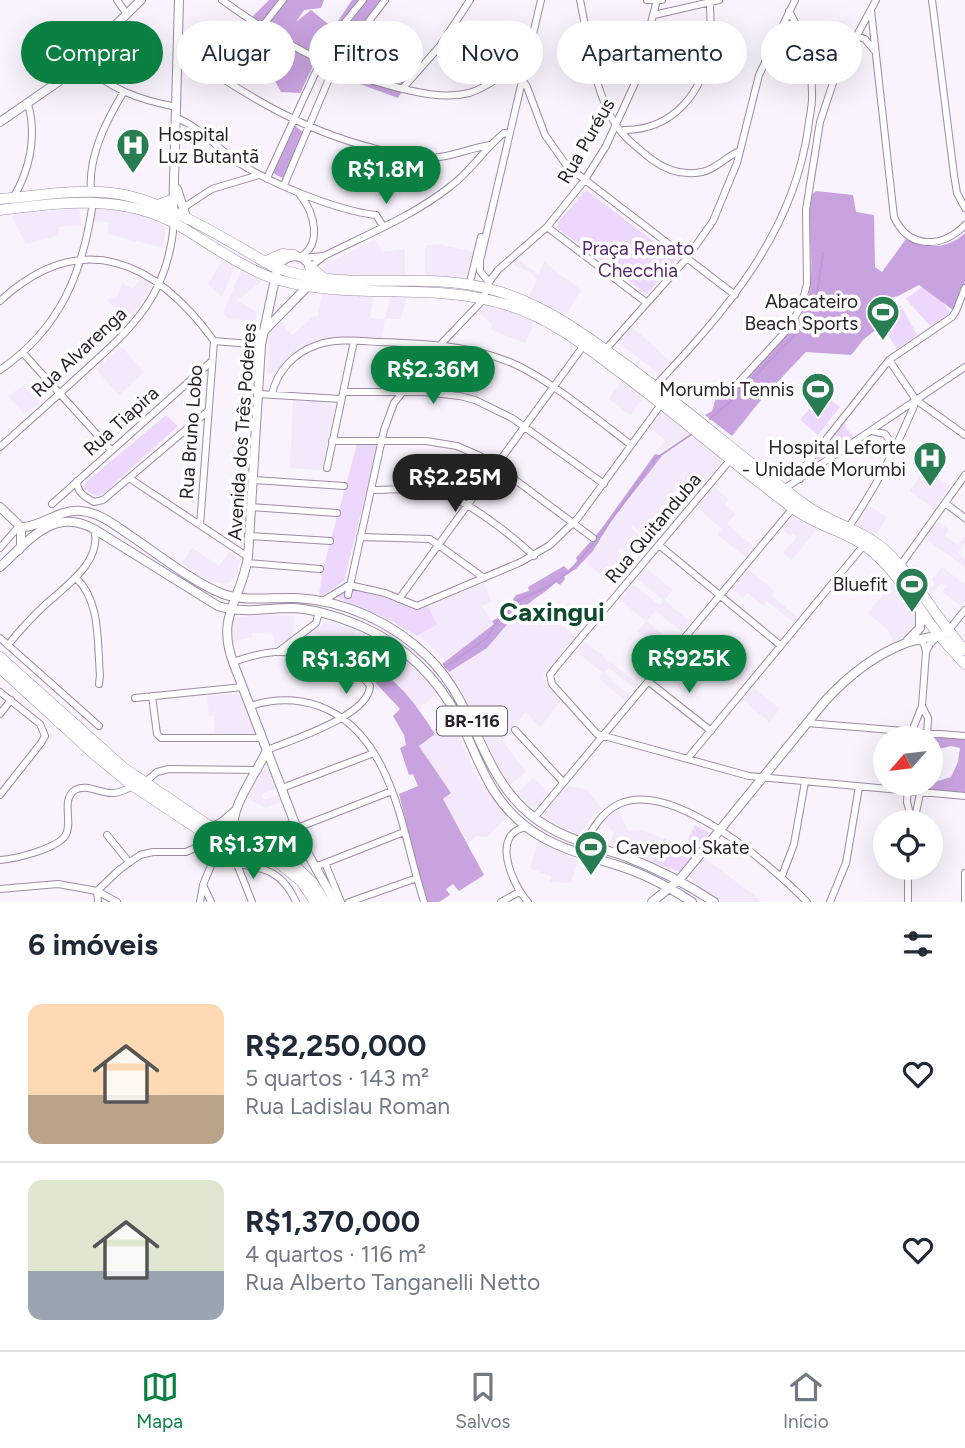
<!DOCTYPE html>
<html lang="pt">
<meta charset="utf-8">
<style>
:root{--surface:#fff;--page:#f6f6f7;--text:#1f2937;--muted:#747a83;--line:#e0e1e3;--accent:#0b8043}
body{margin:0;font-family:Figtree,sans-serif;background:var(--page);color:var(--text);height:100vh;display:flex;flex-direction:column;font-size:26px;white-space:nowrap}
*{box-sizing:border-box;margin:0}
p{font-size:23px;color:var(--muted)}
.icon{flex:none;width:38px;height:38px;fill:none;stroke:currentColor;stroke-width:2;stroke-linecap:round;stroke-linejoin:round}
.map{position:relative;height:902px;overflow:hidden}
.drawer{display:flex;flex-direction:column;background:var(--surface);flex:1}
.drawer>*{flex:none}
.top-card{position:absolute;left:21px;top:21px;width:924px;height:63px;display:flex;gap:14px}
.needle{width:46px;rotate:242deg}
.tools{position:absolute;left:873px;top:726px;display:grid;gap:14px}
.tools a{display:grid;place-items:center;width:70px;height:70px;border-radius:50%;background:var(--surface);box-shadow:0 7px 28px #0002;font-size:35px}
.price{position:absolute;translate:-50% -60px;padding:0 16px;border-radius:24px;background:var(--accent);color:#fff;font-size:23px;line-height:46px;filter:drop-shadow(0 2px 4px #0008)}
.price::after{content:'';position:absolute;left:50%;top:42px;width:21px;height:16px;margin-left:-10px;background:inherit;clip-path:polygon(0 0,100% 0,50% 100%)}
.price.active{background:#222;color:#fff}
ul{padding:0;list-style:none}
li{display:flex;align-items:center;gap:21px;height:175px;padding:0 28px}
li+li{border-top:2px solid var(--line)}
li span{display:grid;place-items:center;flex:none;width:196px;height:140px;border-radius:14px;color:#555}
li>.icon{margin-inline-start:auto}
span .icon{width:84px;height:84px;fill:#fffc;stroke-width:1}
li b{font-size:30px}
h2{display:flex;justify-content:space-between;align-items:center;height:84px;padding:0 28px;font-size:30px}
.pill{padding:0 24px;border-radius:32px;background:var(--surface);box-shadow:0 7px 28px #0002;font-size:24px;line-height:63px}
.pill.active{background:var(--accent);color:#fff}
.tab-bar{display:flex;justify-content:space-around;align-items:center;height:98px;border-top:2px solid var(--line);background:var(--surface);font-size:19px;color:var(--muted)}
.tab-bar a{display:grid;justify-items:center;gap:4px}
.tab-bar .active{color:var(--accent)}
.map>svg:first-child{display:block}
.built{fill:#f4e8fb}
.green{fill:#eed7fc}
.forest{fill:#c9a3e0}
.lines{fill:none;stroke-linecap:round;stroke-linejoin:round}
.stream{stroke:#bf99d6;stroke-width:2}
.minor-casing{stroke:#9b8da3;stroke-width:8}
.major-casing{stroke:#9b8da3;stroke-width:10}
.highway-casing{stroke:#9b8da3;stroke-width:11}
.minor{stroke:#fff;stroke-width:6}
.major{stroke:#fff;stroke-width:8}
.highway{stroke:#fff;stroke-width:10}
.labels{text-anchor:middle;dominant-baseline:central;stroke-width:7;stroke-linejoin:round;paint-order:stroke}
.shield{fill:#fff;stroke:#68656b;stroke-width:2}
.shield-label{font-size:18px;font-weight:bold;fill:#28232b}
.poi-label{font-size:19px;fill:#28232b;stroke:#fff;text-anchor:end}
.street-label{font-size:19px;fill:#28232b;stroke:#fff}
.park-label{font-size:19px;fill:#56276e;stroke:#fff}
.district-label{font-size:26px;font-weight:bold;fill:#0c4a2d;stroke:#fff}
</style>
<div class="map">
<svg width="965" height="902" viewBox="0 0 965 902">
<rect width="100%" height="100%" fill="#f8f3fc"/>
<path class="built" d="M96,206L112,207L143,214L162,224L166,229L163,248L108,234V222L93,221V209Z
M79,209L82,225L59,227V235L26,244L12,217L24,213Z
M375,239L382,252L405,249V276L328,275L325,273L323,270L326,265Z
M438,244L474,252L467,277L459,279L425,276V246Z
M224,257L236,264L222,297L208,284Z
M518,261L539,274L544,262L581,290L566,315L529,297L537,280L531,273L513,265Z
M242,268L263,281L237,300L257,312L256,321L230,319L223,313Z
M141,277L151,283V287L130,319L106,300L118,295L122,283L133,289Z
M322,294L374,295L370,318L385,319L391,295L407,296L401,319H385L381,339L340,337L318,340L291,355L274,374L267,373L268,339L273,331L281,322L292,335L314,316H318Z
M488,304L535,321L525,343L491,330L492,324L478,311Z
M632,327L670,361L659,374L619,343Z
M122,347L144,372L119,395L96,369Z
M622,380L644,396L631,415L609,399Z
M42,381L50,393L25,415L8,396L23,386L29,392Z
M293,400L328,403L334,407L322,470L290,468Z
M664,411L692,432L655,454L665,440L649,427L660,412Z
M697,435L724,459L701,487L690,479L675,497V501L683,507L652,543L633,526L631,528L652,546L645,553L636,545L628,554L621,548L617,552L633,568L616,588L585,562L605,535L603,533L645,480L644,478L665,454Z
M925,468L950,486L934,508L910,491Z
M714,487L729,499L725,504L736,514L727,524L753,546L745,557L718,535L722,529L697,507Z
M870,506L887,518L874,537L856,524Z
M792,517L817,529L792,560L783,553L797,537L793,534L790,536L782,529Z
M938,522L949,530L945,536L958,545L965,536V542L958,553L965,558V567L926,539Z
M192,548L219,566L230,551L240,561L237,573L230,582L225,584L209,581L182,563Z
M942,567L965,584V600L961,606L942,592L946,586L941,583L929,597L927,592L935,582L932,580Z
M646,568L673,590L664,600L690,622L682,632L656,611L651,616L647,621L673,643L664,654L638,632L646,621L620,600L633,584L659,605L664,601L638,579Z
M748,569L775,591L772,596L797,617L793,622L767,601L763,606L747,593L743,598L732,589Z
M894,581L919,615L920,620L914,632L894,644L888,630L868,613Z
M484,583L492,602L482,606L494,624L445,660L419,636L437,625L428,606Z
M532,600L575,636L544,674L543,678L561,701L540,727L526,712L502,740L526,772L510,785L492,755L476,714L449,672L487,648L521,608L524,609Z
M265,615L294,616L293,634L275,648L272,632L252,633V637L232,642L233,620L239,617Z
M328,621L356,630L349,646L311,632Z
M585,642L604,657L610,665L612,663L639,685L635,689L609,668L604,673L630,696L626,701L599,679L603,673L577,652Z
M382,644L412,666L437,694L418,708L397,682L371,663Z
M753,687L780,709L769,722L743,700Z
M236,694L240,696L256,735H214V716H209L207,696Z
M453,721L476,776L507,817L487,837L476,836L468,843L442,799L451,793L419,746Z
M266,767L276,789L262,794L264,800L279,795L281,802L267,807L268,809L248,798Z
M533,778L549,793L534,808L517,793Z
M568,786L587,789L602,809L591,818L579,836L545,818L544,814Z
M618,810L628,831L642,830L664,839L653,862L610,845L614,832L602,821Z
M538,842L578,861L571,883L549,882L552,877L530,868Z
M704,858L754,895L761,902H722L692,881L690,876Z"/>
<path class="green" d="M586,190L677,259L647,294L557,228L558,222Z
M922,287L943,302L950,313L930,326L906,299Z
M901,306L917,335L897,349L877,317Z
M822,393L840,407L818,435L800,420Z
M166,415L178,426L104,493L96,496L84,488V484Z
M844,421L847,430L854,436L807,470L805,469Z
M357,444L376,445L377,449L344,581L322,596L319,595L323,569Z
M357,590L378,595L416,610L428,606L437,625L417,636L388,619L336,597L343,592Z
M695,825L707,831L709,835L680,872L653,862L664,839L674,843L687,841Z"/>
<path class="forest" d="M269,0H324L321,8L304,10L296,22L311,10L332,27L330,33L352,0H382L335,60L322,48L300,93L281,92L272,76L278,60L270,44L251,41L253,16Z
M353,46L371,71L391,80L407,63L414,70L398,98L335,75Z
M294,125L303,132L284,179L273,173Z
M816,191L853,195L856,212L874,215L875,267L882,272L906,239C926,250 948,249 965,233V282L953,310L919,285L898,296L869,304L882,325L864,339L851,355L806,352L765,395L732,436L705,415L712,411L716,398L728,396C747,376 794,333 804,310C817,279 809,239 807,207L810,196Z
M655,454L662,456L612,520L593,551L576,569L564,576L565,579L560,585L556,582C545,594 534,597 523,609L521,608L487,648L449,672L442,664L494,624L492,621L503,615L516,595L529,591L528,587L564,566L568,570L578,563L576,558L602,528Z
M355,654C396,678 410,695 435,734L419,746L451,793L443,799L484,875L459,891L453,884L446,889L450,895L439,902H426L399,794L418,786L413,774L409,775L400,748L406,745L404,735L393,716L400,709L372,679L351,664Z
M928,735L965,738V794L925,791V785L951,777L958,762L960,748L951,746L938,749C932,758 937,770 931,777V738H928Z"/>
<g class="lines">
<path class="stream" d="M710,419L732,400L809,320L815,308L823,253
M598,538L655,459L692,434
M445,667L487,638L496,623L519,600L549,586L569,572L593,544"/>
<defs>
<path id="minor" d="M117,0L126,13
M222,0C276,39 330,71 395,87C419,93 445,99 469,93C491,87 506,69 526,62
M580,0C588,38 594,93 616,125C624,138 639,149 651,159C666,170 684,176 702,172C717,169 726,156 740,151
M647,0H662
M932,0L954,175L957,193L965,208
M871,10L894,217C909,250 942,248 965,225
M654,15L719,0
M261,28L283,0
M856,36L865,39L874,50
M179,50C247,96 308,135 390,152C404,154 418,158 432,158C452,157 470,148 490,145
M81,61C108,89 139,100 177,107
M179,67L184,62L194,60
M809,71L836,74
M519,74L527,87L545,135L567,166L735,295
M402,89L440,46L470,0
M177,118C201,128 218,149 239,163C272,184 338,211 376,215L383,226
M624,130C673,130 703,93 710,47C712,32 710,18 710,3
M267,178L330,41L363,0
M284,185L334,67L385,0
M91,192C88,157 105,123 123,93
M13,198C30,170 37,136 28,104
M183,208L212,189L259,175
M547,227L647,303
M300,257C323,244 314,212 300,195
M304,258L324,256
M310,267L324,256C366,235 413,216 451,186C471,171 484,149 504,133L508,134
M471,278L481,237
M489,282L480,271V261L541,0
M0,301C81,226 156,261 214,341L261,345
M606,349L687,258L713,221L737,163L759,75L795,0
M23,353L111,450
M889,360L916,400L965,435
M0,370C60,329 83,273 93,202
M655,386C725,312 793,234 808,129C809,119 812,108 812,98C813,70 803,35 789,11
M343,392H423L460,396L475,400L512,418L604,484
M258,394L341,399
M272,394C277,371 294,353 317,345C337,338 359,341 381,342C426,344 470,345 512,363C549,379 598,420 631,445
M728,394L786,331L801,307L807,284L806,210L820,122L836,74L876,0
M872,431L885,434L896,449
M332,441H426L457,446L480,456L502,470L593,538
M0,447C27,423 54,399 81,374C132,328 168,297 174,223
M731,459L556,667L550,675L552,684L597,734L749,776L965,796
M327,468L354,341
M129,478L248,557
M800,479L801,471L889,360L952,317L956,311L965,288
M253,480L344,486
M77,481C77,493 85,497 94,502L103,500L208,411
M784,489L965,367
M371,490C393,490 417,487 438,492C463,497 514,537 534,556
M945,503L965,518
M52,504L212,361
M251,507L337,513
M200,525L214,341
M849,531L850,525C876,487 896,449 914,406V402
M248,536L330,541
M360,537L430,539L484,578
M659,545L780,645
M0,548L19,526
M247,563L320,569
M900,566L965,475
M76,578C101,601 97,643 100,675L99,684
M348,595L384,430L394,403L440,345L483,300L489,282L498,270L547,227L584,181L606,146L635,83L657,0
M399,599L584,345
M321,602L349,585L385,593L417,606L521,562L550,545L578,518L662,403
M948,631L965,610
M0,638L99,726
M682,642L710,666
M8,645C20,630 32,617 46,604C66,586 103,561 94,529
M278,652L316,623L319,612
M926,652L930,644L939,635
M233,662C247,657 261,653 275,652C302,651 355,661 370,686C369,716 291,740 267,750
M649,682L711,731
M0,692L40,724L45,736L41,743L0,795
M152,696L157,734L161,738H262
M135,698L243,687
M250,706C272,699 296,698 319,706C387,731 400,817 417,878L349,902
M922,706L928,718L927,738
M0,714L11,700
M807,723L965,736
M515,730L563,782
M912,738L914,726L922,706L926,652L924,644L919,639
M688,758L864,545
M145,782L157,772L169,769L258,770
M908,784L907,802L912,822
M282,788L374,753
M534,818L793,508
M914,822L922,784
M233,825L286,835L303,846
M528,827C489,831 512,885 528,902
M297,828L392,791
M107,835L129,862
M584,844C593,828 602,812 619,804C673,779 772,866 807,902
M214,859C251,869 278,861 296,902
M0,860C15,859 56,849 65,836C74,823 60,800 75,790C86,783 101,794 113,793C120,793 127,789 133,786
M325,863L341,902
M237,864L252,902
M315,867L404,832
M908,868V902
M782,876L794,844L805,782
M417,878L424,902
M203,885L211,902
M0,889L58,884L97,891L117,902
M97,891L119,870L140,855L153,852H186L216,839
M97,891L98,902
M200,902L203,885L221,841
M501,902L519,892
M830,902L846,863L859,787
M965,902V873"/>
<path id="major" d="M0,122L58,82L141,0
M177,189L187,220
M173,216L179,0
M262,333L308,286L310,267C303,252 288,254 278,265L261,345L248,557C241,601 216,615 233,662L304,847L335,902
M0,507L21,527C40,528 58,509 81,511C98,512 115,525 128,534C155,552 194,583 223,594C245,602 273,597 296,598C345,600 395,624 429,658C478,707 479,774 532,816C560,838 592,845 624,856C658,869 684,882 714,902
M19,550L21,546V527
M0,567C28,542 53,506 94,529L218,606C242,614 267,608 292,608C316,609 342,618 363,627C404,645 437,678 458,717C480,760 487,797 528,828C559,851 595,857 631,870C652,878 672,889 692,902
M908,640L920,628V610
M212,827L221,823L235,811
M234,835C228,808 256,775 267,750
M652,902L680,879L825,701C848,676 874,655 906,643C920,638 934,638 948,631"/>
<path id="highway" d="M0,199C36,196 76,189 112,193C162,198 228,241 272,266C344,295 424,268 497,291C549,307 590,338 633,370C691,413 746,461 804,504C829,523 862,529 886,551C917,580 936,619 965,650
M158,205L174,199
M0,210C60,203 121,193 176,224C206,241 246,271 279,280C353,301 432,281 507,305C547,317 580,342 613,367C675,412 732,463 794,509C818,527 850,532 873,552C897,573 913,600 932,626C942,640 954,652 965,664
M264,262L282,254L294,255
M310,267L325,279
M0,657L124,768L208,825L262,845L288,859L312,882L325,902
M0,668L96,756L133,786L204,833L275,860L301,881L315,902"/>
</defs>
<use href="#minor" class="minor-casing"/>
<use href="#major" class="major-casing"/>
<use href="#highway" class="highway-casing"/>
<use href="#minor" class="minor"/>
<use href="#major" class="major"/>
<use href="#highway" class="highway"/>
</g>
<defs>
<symbol id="hospital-pin" viewBox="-11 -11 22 30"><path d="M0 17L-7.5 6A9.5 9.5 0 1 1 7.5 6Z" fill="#287e52" stroke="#fff"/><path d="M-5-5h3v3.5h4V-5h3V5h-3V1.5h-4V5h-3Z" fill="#fff"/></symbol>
<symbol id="stadium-pin" viewBox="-11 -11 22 30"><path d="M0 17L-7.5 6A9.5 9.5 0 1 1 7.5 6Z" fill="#287e52" stroke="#fff"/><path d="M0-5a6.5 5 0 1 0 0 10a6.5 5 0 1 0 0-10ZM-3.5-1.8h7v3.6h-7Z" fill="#fff"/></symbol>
</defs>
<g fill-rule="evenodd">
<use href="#hospital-pin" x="114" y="126" width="38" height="52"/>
<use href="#stadium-pin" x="864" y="293" width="38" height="52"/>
<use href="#stadium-pin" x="799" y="370" width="38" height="52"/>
<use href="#hospital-pin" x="911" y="439" width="38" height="52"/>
<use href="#stadium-pin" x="893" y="565" width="38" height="52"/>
<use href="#stadium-pin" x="572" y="828" width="38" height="52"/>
</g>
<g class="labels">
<rect class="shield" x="437" y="706.5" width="70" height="29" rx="5"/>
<g class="shield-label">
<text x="472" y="721">BR-116</text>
</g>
<g class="poi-label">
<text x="158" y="134" text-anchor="start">Hospital<tspan x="158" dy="22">Luz Butantã</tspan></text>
<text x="858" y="301">Abacateiro<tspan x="858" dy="22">Beach Sports</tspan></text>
<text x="794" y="389">Morumbi Tennis</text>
<text x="906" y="447">Hospital Leforte<tspan x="906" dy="22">- Unidade Morumbi</tspan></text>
<text x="888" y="584">Bluefit</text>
<text x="616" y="847" text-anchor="start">Cavepool Skate</text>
</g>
<g class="street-label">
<text transform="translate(586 141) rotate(-60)">Rua Puréus</text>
<text transform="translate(79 352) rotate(-43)">Rua Alvarenga</text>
<text transform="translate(121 421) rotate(-42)">Rua Tiapira</text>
<text transform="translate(191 432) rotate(-86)">Rua Bruno Lobo</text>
<text transform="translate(242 432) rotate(-86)">Avenida dos Três Poderes</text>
<text transform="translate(653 528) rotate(-50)">Rua Quitanduba</text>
</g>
<g class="park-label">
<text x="638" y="248">Praça Renato<tspan x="638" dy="22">Checchia</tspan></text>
</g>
<g class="district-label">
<text x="552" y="612">Caxingui</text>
</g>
</g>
</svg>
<div class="tools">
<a><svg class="needle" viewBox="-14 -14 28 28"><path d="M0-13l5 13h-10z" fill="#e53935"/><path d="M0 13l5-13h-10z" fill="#747a83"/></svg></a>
<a><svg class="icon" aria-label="locate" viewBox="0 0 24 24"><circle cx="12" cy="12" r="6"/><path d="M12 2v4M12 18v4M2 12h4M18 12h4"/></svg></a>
</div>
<b class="price" style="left:386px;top:206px">R$1.8M</b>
<b class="price" style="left:433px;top:406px">R$2.36M</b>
<b class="price active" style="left:455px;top:514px">R$2.25M</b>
<b class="price" style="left:689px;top:695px">R$925K</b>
<b class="price" style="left:346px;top:696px">R$1.36M</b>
<b class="price" style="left:253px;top:881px">R$1.37M</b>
<div class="top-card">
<a class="pill active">Comprar</a>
<a class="pill">Alugar</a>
<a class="pill">Filtros</a>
<a class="pill">Novo</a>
<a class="pill">Apartamento</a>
<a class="pill">Casa</a>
</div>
</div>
<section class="drawer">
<h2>6 imóveis<svg class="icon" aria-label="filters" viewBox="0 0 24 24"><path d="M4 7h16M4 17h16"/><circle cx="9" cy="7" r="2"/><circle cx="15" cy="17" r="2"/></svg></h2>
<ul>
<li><span style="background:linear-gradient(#ffd9b3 65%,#b9a48a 0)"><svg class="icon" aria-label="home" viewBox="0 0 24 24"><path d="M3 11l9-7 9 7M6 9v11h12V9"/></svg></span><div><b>R$2,250,000</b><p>5 quartos · 143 m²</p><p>Rua Ladislau Roman</p></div><svg class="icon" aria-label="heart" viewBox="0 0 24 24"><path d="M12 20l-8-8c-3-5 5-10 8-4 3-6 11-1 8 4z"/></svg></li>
<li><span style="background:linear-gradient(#dfe7d0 65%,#9aa5b1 0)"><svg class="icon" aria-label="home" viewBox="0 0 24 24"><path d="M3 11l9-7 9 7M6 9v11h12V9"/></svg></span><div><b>R$1,370,000</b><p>4 quartos · 116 m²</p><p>Rua Alberto Tanganelli Netto</p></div><svg class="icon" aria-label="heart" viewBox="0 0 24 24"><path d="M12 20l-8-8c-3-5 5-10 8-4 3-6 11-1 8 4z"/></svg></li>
</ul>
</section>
<nav class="tab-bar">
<a class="active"><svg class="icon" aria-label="map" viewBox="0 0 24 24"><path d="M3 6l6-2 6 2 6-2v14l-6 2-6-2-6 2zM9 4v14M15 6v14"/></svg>Mapa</a>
<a><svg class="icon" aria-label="saved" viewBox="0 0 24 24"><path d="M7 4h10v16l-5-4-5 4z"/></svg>Salvos</a>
<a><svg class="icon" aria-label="home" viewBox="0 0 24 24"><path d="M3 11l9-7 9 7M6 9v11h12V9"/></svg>Início</a>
</nav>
